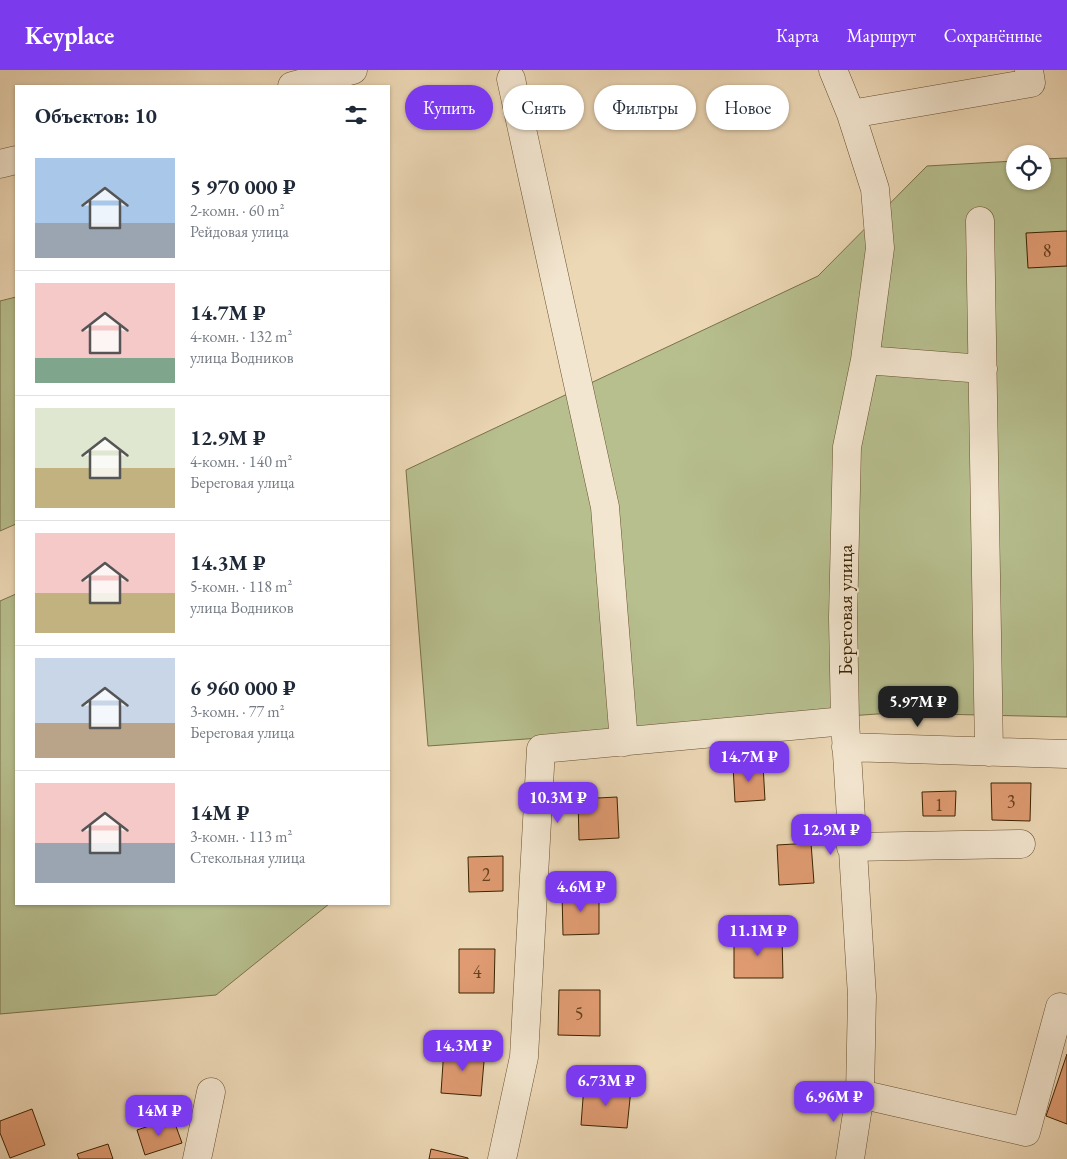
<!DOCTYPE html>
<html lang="ru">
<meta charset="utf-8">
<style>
:root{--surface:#fff;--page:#f2f2f3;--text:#1f2937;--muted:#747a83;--line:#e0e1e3;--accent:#7c3aed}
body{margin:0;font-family:"EB Garamond",serif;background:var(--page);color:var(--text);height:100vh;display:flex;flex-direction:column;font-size:19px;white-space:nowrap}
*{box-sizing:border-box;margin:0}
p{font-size:16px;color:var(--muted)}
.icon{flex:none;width:28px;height:28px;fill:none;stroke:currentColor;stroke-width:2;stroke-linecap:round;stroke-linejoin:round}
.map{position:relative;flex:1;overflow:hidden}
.details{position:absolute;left:15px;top:15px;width:375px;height:820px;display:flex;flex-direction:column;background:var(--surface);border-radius:0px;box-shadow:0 1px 4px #0004}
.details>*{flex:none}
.guide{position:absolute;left:405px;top:15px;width:475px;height:45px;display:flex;gap:10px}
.buttons{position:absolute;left:1006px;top:75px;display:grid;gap:10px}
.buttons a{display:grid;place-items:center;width:45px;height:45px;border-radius:50%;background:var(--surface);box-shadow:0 1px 4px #0004;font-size:25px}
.price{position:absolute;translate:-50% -42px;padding:0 11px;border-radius:10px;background:var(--accent);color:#fff;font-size:16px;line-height:32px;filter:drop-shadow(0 1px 2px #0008)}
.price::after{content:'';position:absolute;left:50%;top:30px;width:15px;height:11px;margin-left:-8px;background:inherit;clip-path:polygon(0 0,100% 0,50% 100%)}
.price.on{background:#222;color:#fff}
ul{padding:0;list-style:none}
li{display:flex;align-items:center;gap:15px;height:125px;padding:0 20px}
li+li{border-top:1px solid var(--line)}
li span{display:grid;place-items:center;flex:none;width:140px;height:100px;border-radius:0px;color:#555}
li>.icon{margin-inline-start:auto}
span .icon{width:60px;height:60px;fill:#fffc;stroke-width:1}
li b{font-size:21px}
h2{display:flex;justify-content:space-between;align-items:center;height:60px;padding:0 20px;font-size:21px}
.chip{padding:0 18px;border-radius:22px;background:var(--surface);box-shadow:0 1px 4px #0004;font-size:18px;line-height:45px}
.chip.on{background:var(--accent);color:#fff}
header{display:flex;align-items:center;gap:30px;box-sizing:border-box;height:70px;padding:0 25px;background:var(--accent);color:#fff}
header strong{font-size:24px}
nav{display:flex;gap:28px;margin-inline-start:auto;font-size:18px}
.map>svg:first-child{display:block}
.green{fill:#b7bf8f;stroke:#797148}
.building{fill:#e09b72;stroke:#3b2300}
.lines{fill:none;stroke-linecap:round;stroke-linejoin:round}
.minor-casing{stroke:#68502e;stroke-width:29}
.minor{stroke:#f3e6d0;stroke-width:28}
.labels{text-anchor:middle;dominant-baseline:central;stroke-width:4;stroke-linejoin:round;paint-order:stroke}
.number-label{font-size:18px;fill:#64411c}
.street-label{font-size:20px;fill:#3b2300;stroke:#f3e6d0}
</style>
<header>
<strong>Keyplace</strong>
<nav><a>Карта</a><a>Маршрут</a><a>Сохранённые</a></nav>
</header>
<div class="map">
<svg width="1067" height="1089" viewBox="0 0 1067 1089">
<rect width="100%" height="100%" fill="#edd8b6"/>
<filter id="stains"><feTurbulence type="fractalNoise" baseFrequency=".004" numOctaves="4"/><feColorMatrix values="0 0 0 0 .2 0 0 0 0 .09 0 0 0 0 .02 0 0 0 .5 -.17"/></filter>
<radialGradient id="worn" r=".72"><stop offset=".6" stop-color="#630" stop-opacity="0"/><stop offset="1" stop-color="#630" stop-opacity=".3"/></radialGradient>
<path class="green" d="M1067,88V647L891,643L428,676L406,400L818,206L927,96L1015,91V111H1042L1043,89Z
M16,227V454L0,461V231Z
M16,524V834H329L216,925L0,944V531Z"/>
<path class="building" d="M1067,161V196L1028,198L1026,163Z
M763,695L765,730L735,732L733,696Z
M991,713H1031L1030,751L992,750Z
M956,721L955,746H923L922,722Z
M617,727L619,768L579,770L578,729Z
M811,773L814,813L779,815L777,775Z
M503,786V821L469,822L468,787Z
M599,821V864L563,865L562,822Z
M734,866H782L783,908H734Z
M459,879H495L494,923H459Z
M559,920H600V966L558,965Z
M444,978L485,980L481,1026L441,1023Z
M1067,984V1054L1046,1046Z
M584,1015L631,1019L627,1058L581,1055Z
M32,1039L45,1075L10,1088L0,1063V1051Z
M173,1048L182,1073L145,1085L137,1060Z
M108,1074L113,1089H79L77,1084Z
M431,1079L468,1088V1089H429Z"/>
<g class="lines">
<defs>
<path id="minor" d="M833,0L851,44L875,119L880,178L865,290L847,377L843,548L845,651L862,926L860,1024L850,1089
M511,9L605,437L624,672
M292,16L353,0
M851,44L1031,13L1029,0
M0,94L16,90
M980,151L989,682
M865,290L983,299
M846,677L1067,684
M851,777L1021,774
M860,1024L1026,1062L1060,937
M197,1089L211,1022
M502,1089L524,987L541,679L845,651"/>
</defs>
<use href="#minor" class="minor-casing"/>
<use href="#minor" class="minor"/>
</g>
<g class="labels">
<g class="number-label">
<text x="1047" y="180">8</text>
<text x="1011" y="731">3</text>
<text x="939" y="734">1</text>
<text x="486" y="804">2</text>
<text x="477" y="901">4</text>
<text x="579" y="943">5</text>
</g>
<g class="street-label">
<text transform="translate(845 540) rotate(-90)">Береговая улица</text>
</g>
</g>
<rect width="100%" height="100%" filter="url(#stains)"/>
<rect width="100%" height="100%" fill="url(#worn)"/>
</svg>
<div class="buttons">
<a><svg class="icon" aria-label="locate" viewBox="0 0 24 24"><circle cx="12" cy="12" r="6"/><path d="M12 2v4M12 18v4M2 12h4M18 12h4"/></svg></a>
</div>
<b class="price on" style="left:918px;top:658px">5.97M ₽</b>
<b class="price" style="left:749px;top:713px">14.7M ₽</b>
<b class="price" style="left:558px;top:754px">10.3M ₽</b>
<b class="price" style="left:831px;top:786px">12.9M ₽</b>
<b class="price" style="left:581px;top:843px">4.6M ₽</b>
<b class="price" style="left:758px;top:887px">11.1M ₽</b>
<b class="price" style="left:463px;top:1002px">14.3M ₽</b>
<b class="price" style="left:606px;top:1037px">6.73M ₽</b>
<b class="price" style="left:834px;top:1053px">6.96M ₽</b>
<b class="price" style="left:159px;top:1067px">14M ₽</b>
<div class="guide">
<a class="chip on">Купить</a>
<a class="chip">Снять</a>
<a class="chip">Фильтры</a>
<a class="chip">Новое</a>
</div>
<section class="details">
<h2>Объектов: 10<svg class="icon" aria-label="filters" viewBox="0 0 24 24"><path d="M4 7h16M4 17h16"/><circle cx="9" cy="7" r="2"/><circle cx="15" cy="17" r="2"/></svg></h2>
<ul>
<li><span style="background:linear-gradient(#a9c7e8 65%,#9aa5b1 0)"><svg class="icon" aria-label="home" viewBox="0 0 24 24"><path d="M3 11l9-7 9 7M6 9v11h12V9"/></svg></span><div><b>5 970 000 ₽</b><p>2-комн. · 60 m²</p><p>Рейдовая улица</p></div></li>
<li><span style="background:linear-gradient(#f6c9c9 75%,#7fa58c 0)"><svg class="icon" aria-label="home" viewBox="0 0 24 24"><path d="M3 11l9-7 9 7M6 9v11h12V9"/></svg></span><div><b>14.7M ₽</b><p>4-комн. · 132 m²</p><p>улица Водников</p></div></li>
<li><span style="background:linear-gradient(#dfe7d0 60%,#c2b280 0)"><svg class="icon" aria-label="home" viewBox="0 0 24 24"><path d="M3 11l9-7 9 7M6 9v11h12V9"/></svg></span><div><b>12.9M ₽</b><p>4-комн. · 140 m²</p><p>Береговая улица</p></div></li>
<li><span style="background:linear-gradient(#f6c9c9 60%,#c2b280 0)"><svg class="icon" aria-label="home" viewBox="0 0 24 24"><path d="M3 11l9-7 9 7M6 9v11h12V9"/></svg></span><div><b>14.3M ₽</b><p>5-комн. · 118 m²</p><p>улица Водников</p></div></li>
<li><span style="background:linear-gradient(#c9d6e8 65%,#b9a48a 0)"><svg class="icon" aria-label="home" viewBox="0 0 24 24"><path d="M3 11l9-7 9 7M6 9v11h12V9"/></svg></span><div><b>6 960 000 ₽</b><p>3-комн. · 77 m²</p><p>Береговая улица</p></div></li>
<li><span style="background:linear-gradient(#f6c9c9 60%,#9aa5b1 0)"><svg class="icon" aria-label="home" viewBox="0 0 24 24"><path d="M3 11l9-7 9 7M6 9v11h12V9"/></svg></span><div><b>14M ₽</b><p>3-комн. · 113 m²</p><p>Стекольная улица</p></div></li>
</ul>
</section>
</div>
